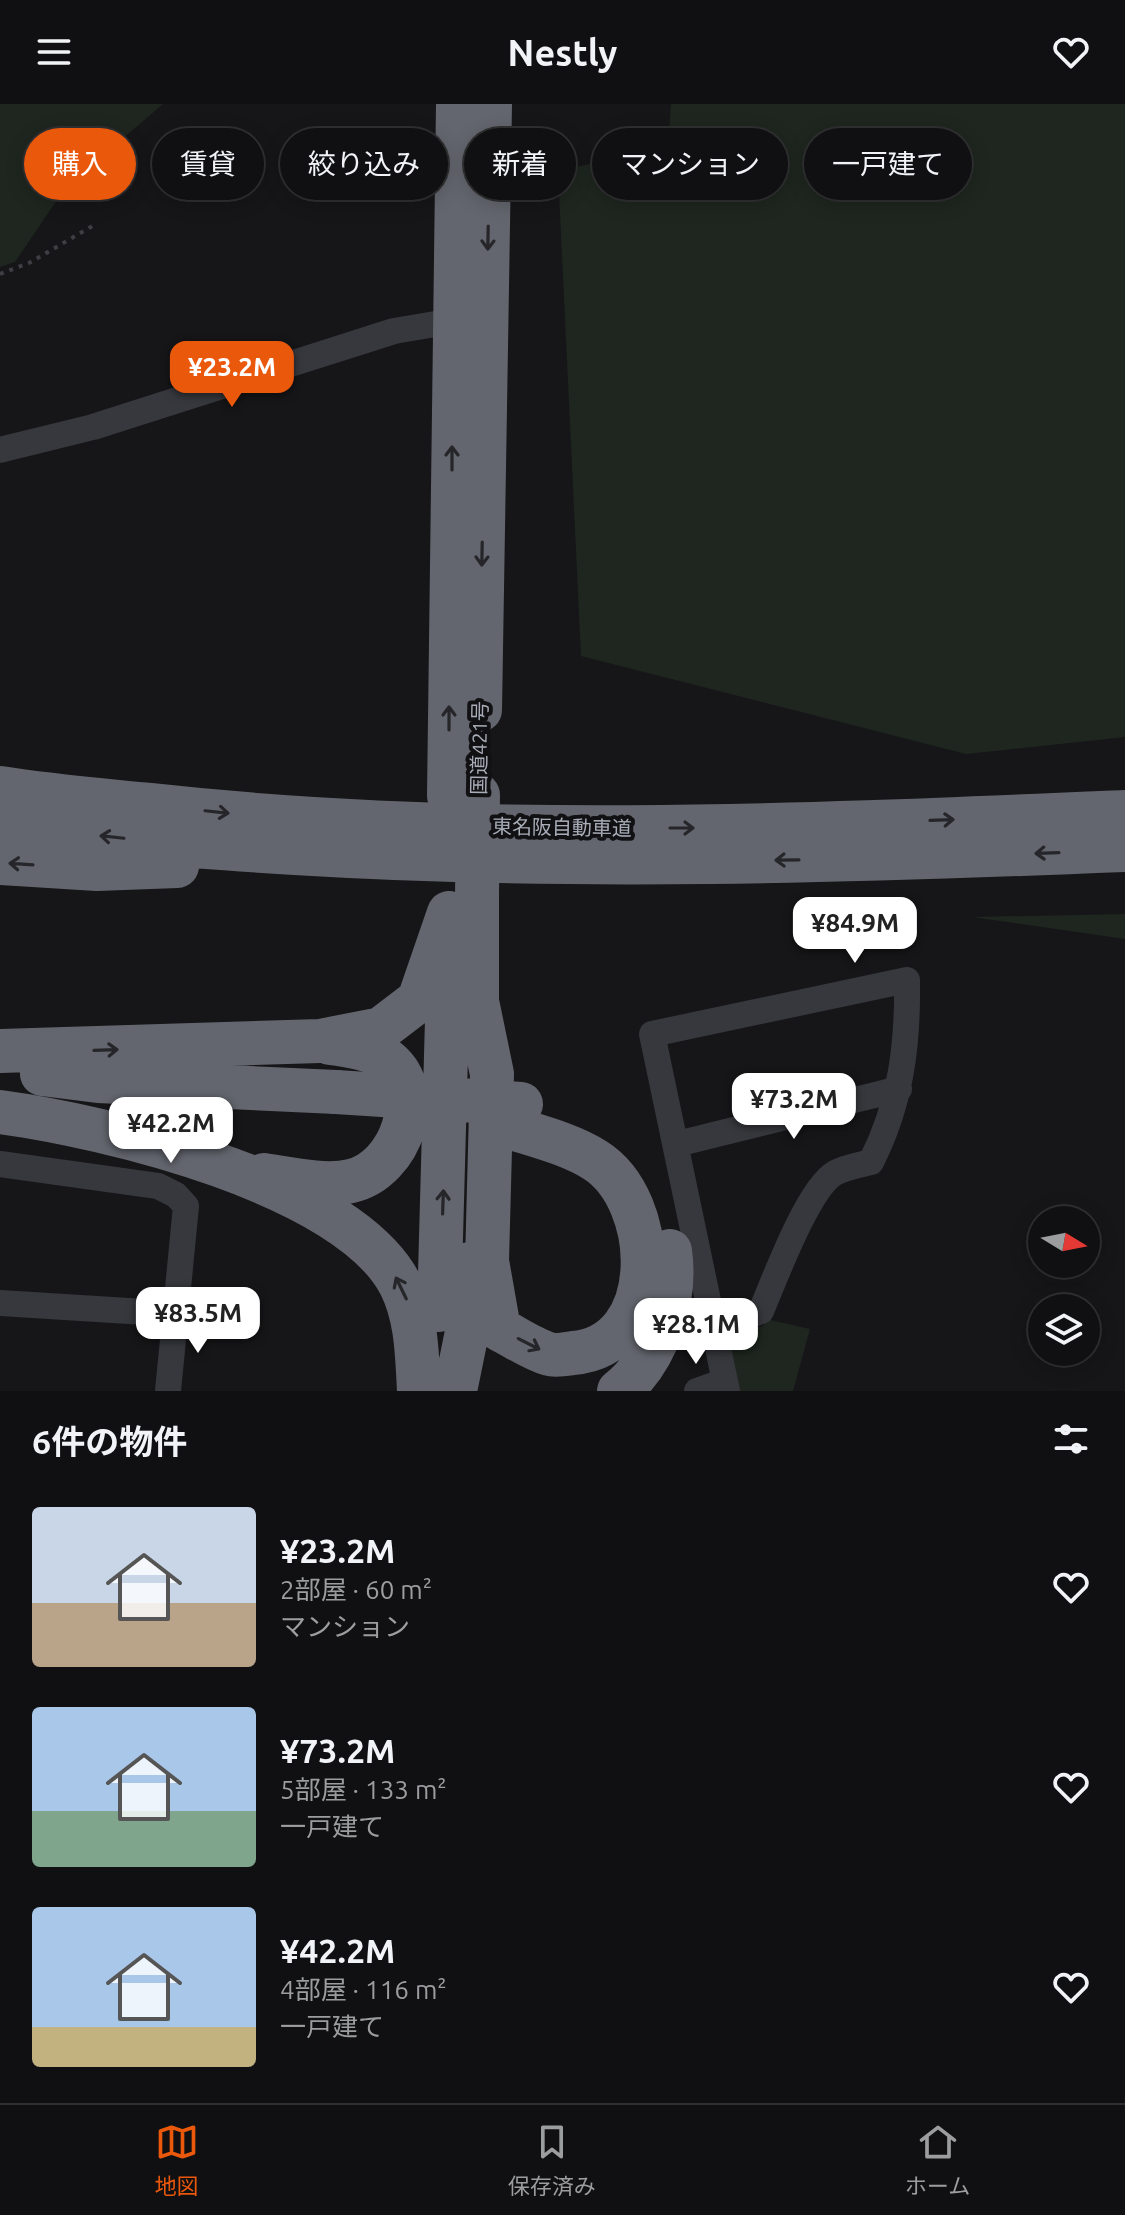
<!DOCTYPE html>
<html lang="ja">
<meta charset="utf-8">
<style>
:root{--surface:#101012;--page:#19191b;--text:#f1f3f6;--muted:#9c9d9f;--line:#303032;--accent:#ea580c}
body{margin:0;font-family:Ubuntu,"Noto Sans JP",sans-serif;background:var(--page);color:var(--text);height:100vh;display:flex;flex-direction:column;font-size:30px;white-space:nowrap}
*{box-sizing:border-box;margin:0}
p{font-size:26px;color:var(--muted)}
.icon{flex:none;width:44px;height:44px;fill:none;stroke:currentColor;stroke-width:2;stroke-linecap:round;stroke-linejoin:round}
.map{position:relative;height:1287px;overflow:hidden}
.details{display:flex;flex-direction:column;background:var(--surface);flex:1}
.details>*{flex:none}
.hud{position:absolute;left:24px;top:24px;width:1078px;height:72px;display:flex;gap:16px}
.needle{width:52px;rotate:100deg}
.buttons{position:absolute;left:1028px;top:1102px;display:grid;gap:16px}
.buttons a{display:grid;place-items:center;width:72px;height:72px;border-radius:50%;background:var(--surface);box-shadow:0 4px 20px #0003,0 0 0 2px var(--line);font-size:40px}
.price{position:absolute;translate:-50% -68px;padding:0 18px;border-radius:16px;background:#fff;color:#222;font-size:26px;line-height:52px;filter:drop-shadow(0 2px 4px #0008)}
.price::after{content:'';position:absolute;left:50%;top:48px;width:24px;height:18px;margin-left:-12px;background:inherit;clip-path:polygon(0 0,100% 0,50% 100%)}
.price.on{background:var(--accent);color:#fff}
ul{padding:0;list-style:none}
li{display:flex;align-items:center;gap:24px;height:200px;padding:0 32px}
li span{display:grid;place-items:center;flex:none;width:224px;height:160px;border-radius:8px;color:#555}
li>.icon{margin-inline-start:auto}
span .icon{width:96px;height:96px;fill:#fffc;stroke-width:1}
li b{font-size:34px}
h2{display:flex;justify-content:space-between;align-items:center;height:96px;padding:0 32px;font-size:34px}
.tag{padding:0 28px;border-radius:36px;background:var(--surface);box-shadow:0 4px 20px #0003,0 0 0 2px var(--line);font-size:28px;line-height:72px}
.tag.on{background:var(--accent);color:#fff}
header{display:flex;justify-content:space-between;align-items:center;height:104px;padding:0 32px;background:var(--surface);font-size:36px;font-weight:700}
.dock{display:flex;justify-content:space-around;align-items:center;height:112px;border-top:2px solid var(--line);background:var(--surface);font-size:22px;color:var(--muted)}
.dock a{display:grid;justify-items:center;gap:4px}
.dock .on{color:var(--accent)}
.map>svg:first-child{display:block}
.green{fill:#1e261f}
.lines{fill:none;stroke-linecap:round;stroke-linejoin:round}
.path{stroke:#3d3f44;stroke-width:4;stroke-dasharray:4 6;stroke-linecap:butt}
.street{stroke:#37383d;stroke-width:26}
.highway{stroke:#63666e;stroke-width:44}
.highway-bridge{stroke:#63666e;stroke-width:44}
.oneway{stroke:#26262a}
.labels{text-anchor:middle;dominant-baseline:central;stroke-width:8;stroke-linejoin:round;paint-order:stroke}
.street-label{font-size:20px;fill:#a8adb8;stroke:#111113}
</style>
<header><svg class="icon" aria-label="menu" viewBox="0 0 24 24"><path d="M4 6h16M4 12h16M4 18h16"/></svg>Nestly<svg class="icon" aria-label="heart" viewBox="0 0 24 24"><path d="M12 20l-8-8c-3-5 5-10 8-4 3-6 11-1 8 4z"/></svg></header>
<div class="map">
<svg width="1125" height="1287" viewBox="0 0 1125 1287">
<rect width="100%" height="100%" fill="#161618"/>
<path class="green" d="M0,0H163L65,84L15,158L0,163Z
M671,0H1125V633L966,650L581,552L558,67L668,43Z
M1125,810V835L972,813Z
M766,1215L810,1225L793,1287H736L724,1232L763,1222Z"/>
<g class="lines">
<path class="path" d="M0,170L29,159L96,120"/>
<path class="street" d="M0,346L93,323L394,227L465,215
M677,1040L899,985
M0,1060L158,1082L176,1091L186,1102L168,1287
M0,1199L177,1210
M715,1226L761,1207C774,1177 808,1084 835,1069C845,1063 860,1061 871,1058C901,999 908,941 907,876L652,930L727,1287
M697,1287L725,1277"/>
<path class="highway" d="M480,606L490,0
M0,684C50,692 100,696 150,701C475,737 800,722 1125,708
M449,692L458,0
M0,719C97,736 197,743 295,749C572,766 849,757 1125,746
M0,759L97,765L177,762
M477,793V931
M478,902L492,970L487,1157L499,1225C515,1233 532,1245 549,1250C556,1252 566,1250 573,1249C664,1242 660,1097 595,1056C570,1040 536,1032 509,1023
M0,947L320,937L381,925L419,896L449,809
M42,970L98,977L336,988
M0,1008C105,1022 347,1079 400,1180C417,1213 417,1251 419,1287
M264,1071C290,1075 325,1083 351,1077C401,1066 430,985 384,954C369,944 347,941 330,939
M439,1206L448,879
M455,1287L467,1228L470,1160
M619,1287C658,1256 677,1195 670,1147"/>
<path class="highway-bridge" d="M477,793L478,691
M336,988L521,1000"/>
</g>
<defs><path id="oneway-shaft" d="M-6 0H5M1.5-3L5.5 0L1.5 3" fill="none" stroke-width="1.6" stroke-linecap="round" stroke-linejoin="round" transform="scale(2)"/></defs>
<g class="oneway">
<use href="#oneway-shaft" transform="translate(488 134) rotate(91)"/>
<use href="#oneway-shaft" transform="translate(452 354) rotate(-90)"/>
<use href="#oneway-shaft" transform="translate(482 450) rotate(91)"/>
<use href="#oneway-shaft" transform="translate(449 614) rotate(-90)"/>
<use href="#oneway-shaft" transform="translate(217 708) rotate(6)"/>
<use href="#oneway-shaft" transform="translate(942 716) rotate(-2)"/>
<use href="#oneway-shaft" transform="translate(682 724)"/>
<use href="#oneway-shaft" transform="translate(112 733) rotate(-174)"/>
<use href="#oneway-shaft" transform="translate(1047 749) rotate(178)"/>
<use href="#oneway-shaft" transform="translate(787 756) rotate(179)"/>
<use href="#oneway-shaft" transform="translate(21 760) rotate(-176)"/>
<use href="#oneway-shaft" transform="translate(106 946) rotate(-2)"/>
<use href="#oneway-shaft" transform="translate(443 1098) rotate(-88)"/>
<use href="#oneway-shaft" transform="translate(401 1184) rotate(-116)"/>
<use href="#oneway-shaft" transform="translate(529 1240) rotate(27)"/>
</g>
<g class="labels">
<g class="street-label">
<text transform="translate(479 644) rotate(-89)">国道421号</text>
<text transform="translate(562 723) rotate(1)">東名阪自動車道</text>
</g>
</g>
</svg>
<div class="buttons">
<a><svg class="needle" viewBox="-14 -14 28 28"><path d="M0-13l5 13h-10z" fill="#e53935"/><path d="M0 13l5-13h-10z" fill="#9c9d9f"/></svg></a>
<a><svg class="icon" aria-label="layers" viewBox="0 0 24 24"><path d="M12 4l9 5-9 5-9-5zM3 14l9 5 9-5"/></svg></a>
</div>
<b class="price on" style="left:232px;top:305px">¥23.2M</b>
<b class="price" style="left:855px;top:861px">¥84.9M</b>
<b class="price" style="left:794px;top:1037px">¥73.2M</b>
<b class="price" style="left:171px;top:1061px">¥42.2M</b>
<b class="price" style="left:198px;top:1251px">¥83.5M</b>
<b class="price" style="left:696px;top:1262px">¥28.1M</b>
<div class="hud">
<a class="tag on">購入</a>
<a class="tag">賃貸</a>
<a class="tag">絞り込み</a>
<a class="tag">新着</a>
<a class="tag">マンション</a>
<a class="tag">一戸建て</a>
</div>
</div>
<section class="details">
<h2>6件の物件<svg class="icon" aria-label="filters" viewBox="0 0 24 24"><path d="M4 7h16M4 17h16"/><circle cx="9" cy="7" r="2"/><circle cx="15" cy="17" r="2"/></svg></h2>
<ul>
<li><span style="background:linear-gradient(#c9d6e8 60%,#b9a48a 0)"><svg class="icon" aria-label="home" viewBox="0 0 24 24"><path d="M3 11l9-7 9 7M6 9v11h12V9"/></svg></span><div><b>¥23.2M</b><p>2部屋 · 60 m²</p><p>マンション</p></div><svg class="icon" aria-label="heart" viewBox="0 0 24 24"><path d="M12 20l-8-8c-3-5 5-10 8-4 3-6 11-1 8 4z"/></svg></li>
<li><span style="background:linear-gradient(#a9c7e8 65%,#7fa58c 0)"><svg class="icon" aria-label="home" viewBox="0 0 24 24"><path d="M3 11l9-7 9 7M6 9v11h12V9"/></svg></span><div><b>¥73.2M</b><p>5部屋 · 133 m²</p><p>一戸建て</p></div><svg class="icon" aria-label="heart" viewBox="0 0 24 24"><path d="M12 20l-8-8c-3-5 5-10 8-4 3-6 11-1 8 4z"/></svg></li>
<li><span style="background:linear-gradient(#a9c7e8 75%,#c2b280 0)"><svg class="icon" aria-label="home" viewBox="0 0 24 24"><path d="M3 11l9-7 9 7M6 9v11h12V9"/></svg></span><div><b>¥42.2M</b><p>4部屋 · 116 m²</p><p>一戸建て</p></div><svg class="icon" aria-label="heart" viewBox="0 0 24 24"><path d="M12 20l-8-8c-3-5 5-10 8-4 3-6 11-1 8 4z"/></svg></li>
</ul>
</section>
<nav class="dock">
<a class="on"><svg class="icon" aria-label="map" viewBox="0 0 24 24"><path d="M3 6l6-2 6 2 6-2v14l-6 2-6-2-6 2zM9 4v14M15 6v14"/></svg>地図</a>
<a><svg class="icon" aria-label="saved" viewBox="0 0 24 24"><path d="M7 4h10v16l-5-4-5 4z"/></svg>保存済み</a>
<a><svg class="icon" aria-label="home" viewBox="0 0 24 24"><path d="M3 11l9-7 9 7M6 9v11h12V9"/></svg>ホーム</a>
</nav>
